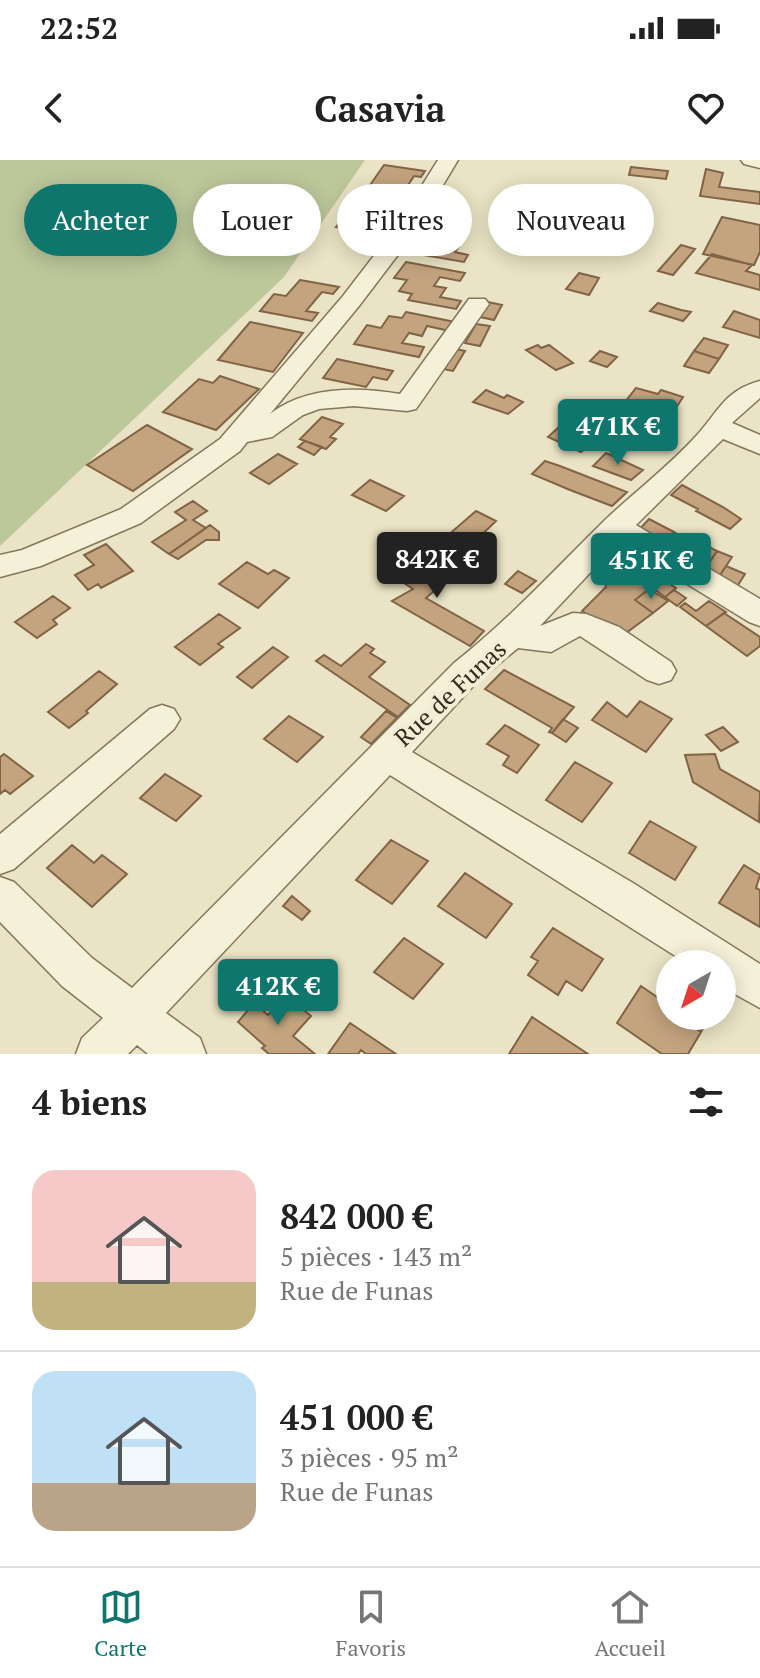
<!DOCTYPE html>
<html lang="fr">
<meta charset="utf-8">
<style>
:root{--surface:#fff;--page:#f6f6f6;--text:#222;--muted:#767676;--line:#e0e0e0;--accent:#0f766e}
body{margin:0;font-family:"PT Serif",serif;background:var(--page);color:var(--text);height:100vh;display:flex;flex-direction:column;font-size:30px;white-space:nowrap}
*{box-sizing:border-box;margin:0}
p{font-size:26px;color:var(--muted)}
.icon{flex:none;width:44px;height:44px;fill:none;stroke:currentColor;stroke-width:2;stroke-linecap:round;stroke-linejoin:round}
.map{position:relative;height:894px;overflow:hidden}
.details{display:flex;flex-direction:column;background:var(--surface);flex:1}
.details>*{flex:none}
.guide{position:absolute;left:24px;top:24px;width:712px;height:72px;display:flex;gap:16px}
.needle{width:52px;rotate:219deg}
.tools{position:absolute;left:656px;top:790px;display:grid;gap:16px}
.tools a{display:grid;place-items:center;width:80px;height:80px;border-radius:50%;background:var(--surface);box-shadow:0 4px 20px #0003;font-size:40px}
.price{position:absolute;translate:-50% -68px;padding:0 18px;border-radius:8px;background:var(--accent);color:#fff;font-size:26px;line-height:52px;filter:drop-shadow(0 2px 4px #0008)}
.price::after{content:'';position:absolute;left:50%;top:48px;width:24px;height:18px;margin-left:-12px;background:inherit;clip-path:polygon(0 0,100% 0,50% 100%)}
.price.active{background:#222;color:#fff}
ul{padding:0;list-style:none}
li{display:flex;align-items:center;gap:24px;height:200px;padding:0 32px}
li+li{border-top:2px solid var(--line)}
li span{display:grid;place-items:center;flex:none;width:224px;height:160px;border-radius:24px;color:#555}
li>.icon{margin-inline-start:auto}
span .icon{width:96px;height:96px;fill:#fffc;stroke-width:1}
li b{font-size:34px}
h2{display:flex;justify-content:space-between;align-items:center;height:96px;padding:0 32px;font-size:34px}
.tag{padding:0 28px;border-radius:36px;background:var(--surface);box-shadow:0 4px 20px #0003;font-size:28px;line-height:72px}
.tag.active{background:var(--accent);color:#fff}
.status{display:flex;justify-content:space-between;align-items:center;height:56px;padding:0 40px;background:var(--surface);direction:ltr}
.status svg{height:22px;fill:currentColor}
header{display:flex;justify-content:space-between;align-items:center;height:104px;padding:0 32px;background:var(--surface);font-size:36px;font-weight:800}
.menu{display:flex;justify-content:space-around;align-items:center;height:112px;border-top:2px solid var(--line);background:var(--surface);font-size:22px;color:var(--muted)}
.menu a{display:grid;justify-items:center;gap:4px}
.menu .active{color:var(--accent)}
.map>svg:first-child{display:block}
.green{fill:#bcc79a}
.building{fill:#c4a47f;stroke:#806445;stroke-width:2}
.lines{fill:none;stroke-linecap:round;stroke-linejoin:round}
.minor-casing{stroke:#83765d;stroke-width:3}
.minor{fill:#f5f0d8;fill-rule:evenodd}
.labels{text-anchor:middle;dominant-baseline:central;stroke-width:8;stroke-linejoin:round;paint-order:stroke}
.street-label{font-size:24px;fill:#352c20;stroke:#f2edd4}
</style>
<div class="status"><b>22:52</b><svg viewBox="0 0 49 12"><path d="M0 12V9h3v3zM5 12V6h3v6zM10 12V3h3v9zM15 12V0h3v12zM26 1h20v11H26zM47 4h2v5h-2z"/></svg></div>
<header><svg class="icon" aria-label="back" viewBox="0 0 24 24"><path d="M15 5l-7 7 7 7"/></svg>Casavia<svg class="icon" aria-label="heart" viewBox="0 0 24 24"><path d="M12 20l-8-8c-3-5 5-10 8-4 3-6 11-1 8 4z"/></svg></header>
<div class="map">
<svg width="760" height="894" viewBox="0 0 760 894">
<rect width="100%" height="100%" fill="#eae3c5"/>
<path class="green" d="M0,0H365L284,117L0,386Z"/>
<path class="building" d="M384,5L425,11L421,17L414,16L401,36L366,31Z
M631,7L640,8L668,11L666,19L629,15Z
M706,9L723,13L719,27L760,32V44L700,36Z
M358,39L401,47L396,53L388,52L382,59L372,57L366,64L373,65L367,72L336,67Z
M722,57L760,65V92L754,105L703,94Z
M422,78L460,85L455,92L468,95L464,102L412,93Z
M681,85L695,89L673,115L658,111Z
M712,94L752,105L746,111L760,115V130L696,113Z
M406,102L465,113L460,121L440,117L434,126L446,128L440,137L461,141L456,149L408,140L412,134L399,131L407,120L394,118Z
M579,113L599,118L589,135L566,129Z
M300,120L339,127L333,134L322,132L306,151L318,153L312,161L260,151L274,134L286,136Z
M488,142L502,145L494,160L480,157Z
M658,143L681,150L691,152L683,161L650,151Z
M734,151L760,160V178L723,167Z
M406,152L455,162L450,171L427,166L422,176L409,173L402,183L424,187L419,197L354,184L367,165L381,168L389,156L402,158Z
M250,162L303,173L273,212L218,200Z
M476,164L490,166L480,186L465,183Z
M704,178L728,185L719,199L694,191Z
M538,185L541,188L549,185L573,203L556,210L526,190Z
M450,188L465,191L453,211L438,208Z
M600,191L617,197L607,207L590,201Z
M694,191L719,199L709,213L684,206Z
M337,199L393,211L387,220L373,217L366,227L323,218Z
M220,216L259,229L216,270L163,252L199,219L213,223Z
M636,228L658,234L661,230L683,237L674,251L652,244L648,250L625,242Z
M486,230L504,238L507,235L523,242L508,254L473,242Z
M587,249L614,261L581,292L548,277L569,258L574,260Z
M322,257L343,264L330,277L336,279L326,289L300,279Z
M147,265L192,289L133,331L87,305Z
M630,266L656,277L647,286L620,275Z
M305,281L322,287L314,295L298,287Z
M606,293L643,310L631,320L593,306Z
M278,294L297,304L269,324L250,313Z
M545,301L560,306L627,332L612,346L570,330L532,314Z
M370,320L404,336L386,351L352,335Z
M682,325L723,347L741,359L730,369L696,351L698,349L671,335Z
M193,341L207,351L193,360L206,368L169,394L152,382L186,360L175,352Z
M476,351L496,361L468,388L447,376Z
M649,359L674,372L658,385L636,373Z
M210,365L219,372V380H206L178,399L169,394Z
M674,372L682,377L685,374L717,391L703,412L660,383Z
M634,382L651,392L633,413L615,402Z
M106,384L133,411L101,428L98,424L88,430L75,415L94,405L84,395Z
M717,391L732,397L717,420L703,412Z
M651,392L665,401L653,414L664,421L655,428L634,411Z
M439,393L463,406L426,438L484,471L470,486L392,441L413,429L404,423Z
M247,402L268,414L274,410L289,418L258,448L219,424Z
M616,405L649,429L635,440L653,453L622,476L582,451L606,427L604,419Z
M726,406L745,414L735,430L717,420Z
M518,411L536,421L522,433L505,424Z
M665,421L676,428L665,437L654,429Z
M649,429L668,441L653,453L635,440Z
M674,430L686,438L677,446L665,437Z
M53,436L70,448L53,460L57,464L37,478L15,462Z
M709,441L726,452L706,466L680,447L685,443L696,451Z
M724,453L760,477V486L747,496L706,466Z
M219,454L240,468L218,484L223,487L200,505L175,487Z
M366,484L374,489L370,493L385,502L369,517L410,545L398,557L316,501L324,495L341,506Z
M273,487L288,497L252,528L237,517Z
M504,510L574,547L552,573L549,572L552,568L485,529Z
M99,511L117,524L86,551L88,553L69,568L48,552Z
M640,541L672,559L646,592L592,560L607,542L627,557Z
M386,551L397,558L371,584L361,577Z
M289,556L323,577L297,602L264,579Z
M563,559L578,568L566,582L552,573Z
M505,565L539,585L517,613L503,605L509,596L487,584Z
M723,567L738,582L721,591L706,575Z
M4,594L33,616L10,634L5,630L0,634V597Z
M715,594L720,609L760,632L759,662L693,622L685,595Z
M575,602L612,623L582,662L546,640Z
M165,614L201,636L176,661L140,638Z
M650,661L696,687L675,720L629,693Z
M391,680L428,701L392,744L356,720Z
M72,685L94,703L102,695L127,714L92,747L47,708Z
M744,705L760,715L756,728L760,730V767L719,743Z
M465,713L512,744L486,778L438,746Z
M292,736L310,751L302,760L283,746Z
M553,768L603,799L582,831L566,821L558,835L528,815L538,801L531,797Z
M404,778L443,804L413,839L374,812Z
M641,826L670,846V856H678L701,872L688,894H662L617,863Z
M286,835L311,856L293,876L315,894H269L262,888L265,886L238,862L254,843L268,855Z
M678,856H692L705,865L701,872Z
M532,857L588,894H509Z
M350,863L396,894H366L361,890L358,894H328Z"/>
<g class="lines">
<defs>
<path id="minor" d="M438,0H458L413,75L359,146L270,254C306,226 358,227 400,234L469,139H485L489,144L416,249L407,251L354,246L319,249L303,255L272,277L247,282L240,291L141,363L41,406L0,417V395L22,390L121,349L220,279L343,136L396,67Z
M741,0H760V8L744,4Z
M760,221V238L732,263L760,275V294L723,279L636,365L760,439V466L749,462L619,382L540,466L573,453L586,454L619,467L671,502L676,511L671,520L659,524L647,520L580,476L551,492L518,488L478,521L412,592L633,723L760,804V848L722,827V804H688L390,615L166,853L200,878L206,894H148L137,885L128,894H76L82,878L103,858L62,826L0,762V717L14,722L92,798L132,828L454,503C510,459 556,408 606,359C636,331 670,305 697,275C718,252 725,230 760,221Z
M162,545L174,549L180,559L174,569L14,709L0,714V674L150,549Z"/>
</defs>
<use href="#minor" class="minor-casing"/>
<use href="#minor" class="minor"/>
</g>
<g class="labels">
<g class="street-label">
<text transform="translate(450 533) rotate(-43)">Rue de Funas</text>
</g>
</g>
</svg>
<div class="tools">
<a><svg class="needle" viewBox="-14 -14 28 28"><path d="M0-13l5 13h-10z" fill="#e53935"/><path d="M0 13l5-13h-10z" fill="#767676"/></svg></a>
</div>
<b class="price" style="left:618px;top:307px">471K €</b>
<b class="price active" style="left:437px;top:440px">842K €</b>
<b class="price" style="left:651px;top:441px">451K €</b>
<b class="price" style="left:278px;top:867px">412K €</b>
<div class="guide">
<a class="tag active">Acheter</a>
<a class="tag">Louer</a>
<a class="tag">Filtres</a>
<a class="tag">Nouveau</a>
</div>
</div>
<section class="details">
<h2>4 biens<svg class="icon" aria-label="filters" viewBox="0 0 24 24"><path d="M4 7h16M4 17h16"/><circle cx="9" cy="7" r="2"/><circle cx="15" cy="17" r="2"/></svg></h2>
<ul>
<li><span style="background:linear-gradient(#f6c9c9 70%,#c2b280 0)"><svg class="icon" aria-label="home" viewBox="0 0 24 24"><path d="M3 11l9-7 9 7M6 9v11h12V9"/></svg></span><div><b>842 000 €</b><p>5 pièces · 143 m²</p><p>Rue de Funas</p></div></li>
<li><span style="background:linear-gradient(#bfe0f5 70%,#b9a48a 0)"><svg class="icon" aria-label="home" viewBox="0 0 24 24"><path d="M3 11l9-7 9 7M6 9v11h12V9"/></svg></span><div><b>451 000 €</b><p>3 pièces · 95 m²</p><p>Rue de Funas</p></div></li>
</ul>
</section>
<nav class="menu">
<a class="active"><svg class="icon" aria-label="map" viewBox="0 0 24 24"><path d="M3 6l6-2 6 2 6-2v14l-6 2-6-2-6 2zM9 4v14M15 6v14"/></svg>Carte</a>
<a><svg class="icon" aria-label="saved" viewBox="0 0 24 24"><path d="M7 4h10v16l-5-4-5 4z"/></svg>Favoris</a>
<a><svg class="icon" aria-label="home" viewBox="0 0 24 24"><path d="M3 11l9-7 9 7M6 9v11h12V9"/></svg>Accueil</a>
</nav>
